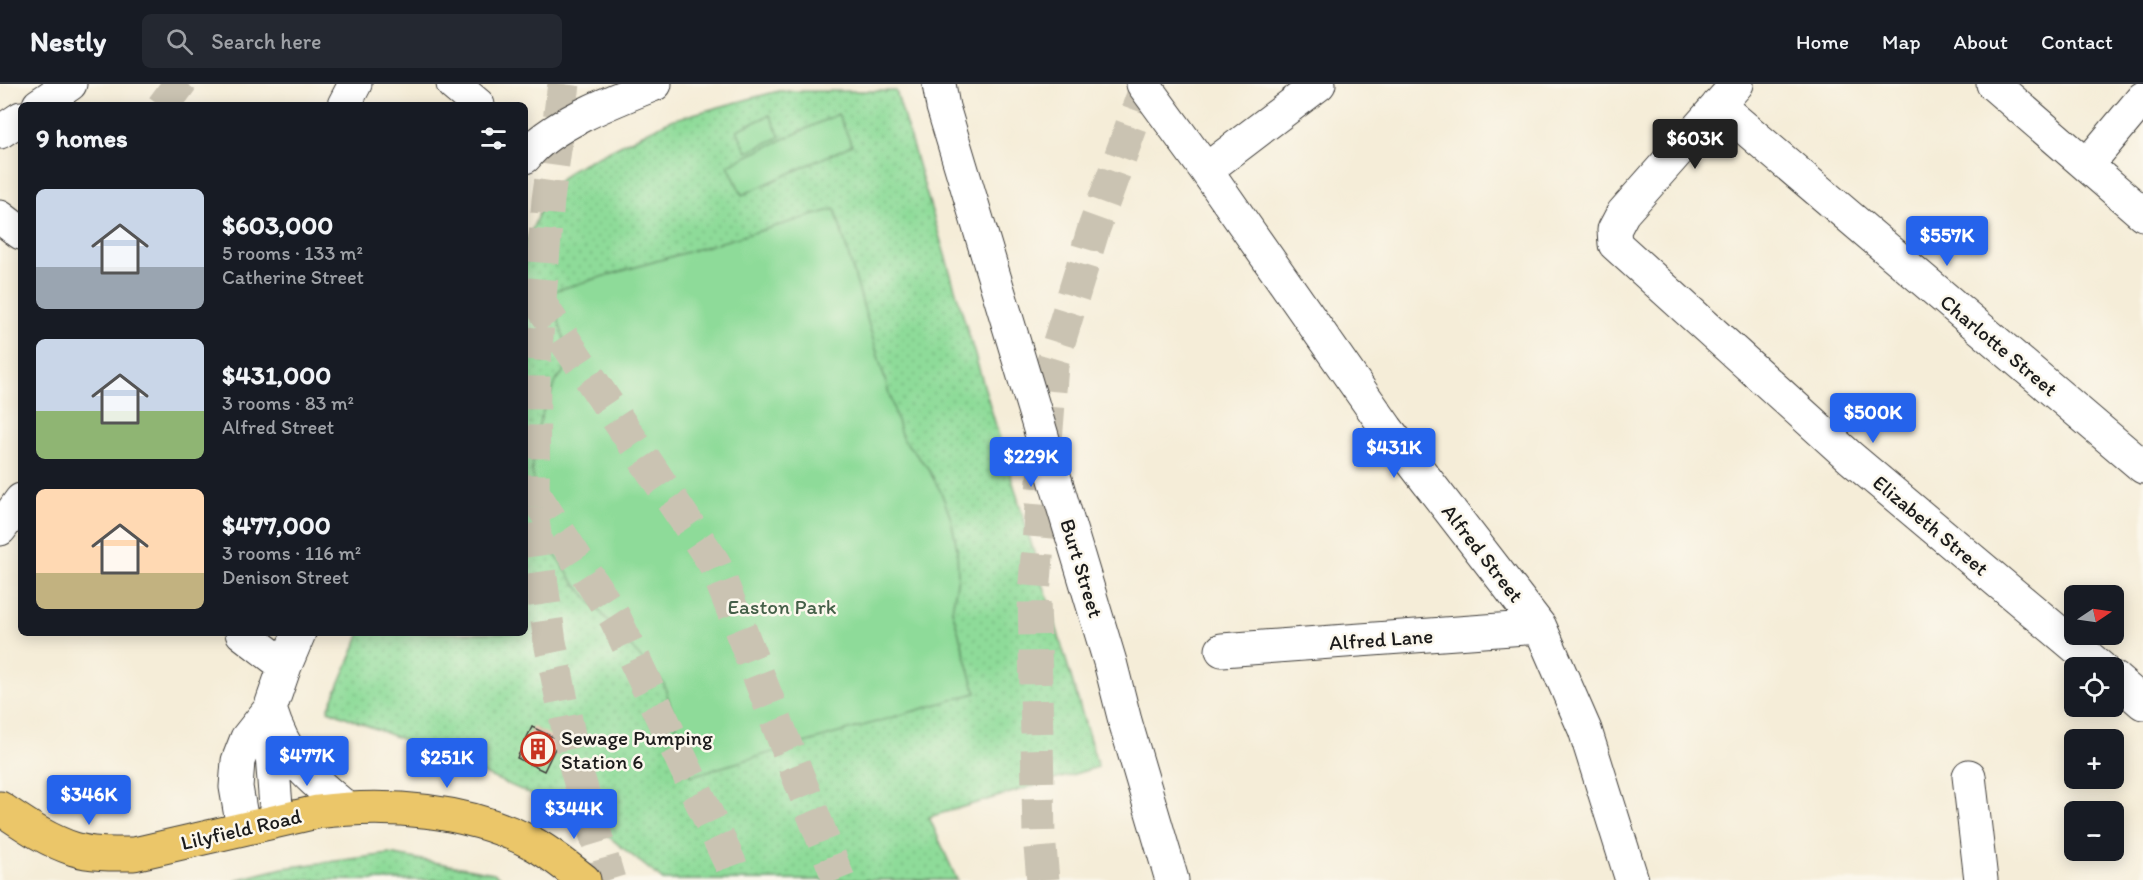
<!DOCTYPE html>
<meta charset="utf-8">
<style>
:root{--surface:#171b24;--page:#242831;--text:#f1f3f6;--muted:#9ea1a6;--line:#363941;--accent:#2563eb}
body{margin:0;font-family:Itim,sans-serif;background:var(--page);color:var(--text);height:100vh;display:flex;flex-direction:column;font-size:22px;white-space:nowrap}
*{box-sizing:border-box;margin:0}
p{font-size:20px;color:var(--muted)}
.icon{flex:none;width:33px;height:33px;fill:none;stroke:currentColor;stroke-width:2;stroke-linecap:round;stroke-linejoin:round}
.map{position:relative;flex:1;overflow:hidden}
.drawer{position:absolute;left:18px;top:18px;width:510px;height:534px;display:flex;flex-direction:column;background:var(--surface);border-radius:9px;box-shadow:0 3px 15px #0003}
.drawer>*{flex:none}
.needle{width:39px;rotate:77deg}
.buttons{position:absolute;left:2064px;top:501px;display:grid;gap:12px}
.buttons a{display:grid;place-items:center;width:60px;height:60px;border-radius:9px;background:var(--surface);box-shadow:0 3px 15px #0003;font-size:30px}
.price{position:absolute;translate:-50% -51px;padding:0 14px;border-radius:6px;background:var(--accent);color:#fff;font-size:20px;line-height:39px;filter:drop-shadow(0 2px 3px #0008)}
.price::after{content:'';position:absolute;left:50%;top:36px;width:18px;height:14px;margin-left:-9px;background:inherit;clip-path:polygon(0 0,100% 0,50% 100%)}
.price.current{background:#222;color:#fff}
ul{padding:0;list-style:none}
li{display:flex;align-items:center;gap:18px;height:150px;padding:0 18px}
li span{display:grid;place-items:center;flex:none;width:168px;height:120px;border-radius:9px;color:#555}
li>.icon{margin-inline-start:auto}
span .icon{width:72px;height:72px;fill:#fffc;stroke-width:1}
li b{font-size:26px}
h2{display:flex;justify-content:space-between;align-items:center;height:72px;padding:0 18px;font-size:26px}
header{display:flex;align-items:center;gap:36px;box-sizing:border-box;height:84px;padding:0 30px;background:var(--surface);border-bottom:2px solid var(--line)}
header strong{font-size:28px}
nav{display:flex;gap:33px;margin-inline-start:auto;font-size:21px}
.search{width:420px;height:54px;background:var(--page);display:flex;align-items:center;gap:15px;box-sizing:border-box;padding:0 21px;border-radius:9px;color:var(--muted);font-size:22px}
.map>svg:first-child{display:block}
.green{fill:url(#green-dots);stroke:#557c5a;stroke-width:1.5}
.pitch{fill:#8edb99;stroke:#557c5a;stroke-width:1.5}
.building{fill:url(#building-back-hatch)}
.lines{fill:none;stroke-linecap:round;stroke-linejoin:round}
.highway-tunnel{stroke:#cac3b2;stroke-width:33;stroke-dasharray:33 16;stroke-linecap:butt}
.minor-casing{stroke:#3d3b38;stroke-width:35}
.major-casing{stroke:#3d3b38;stroke-width:35}
.minor{stroke:#fff;stroke-width:33}
.major{stroke:#ebc669;stroke-width:33}
.labels{text-anchor:middle;dominant-baseline:central;stroke-width:5;stroke-linejoin:round;paint-order:stroke}
.street-label{font-size:21px;fill:#1c1c1c;stroke:#fbf7ec}
.park-label{font-size:21px;fill:#445f48;stroke:#fbf7ec}
.poi-label{font-size:21px;fill:#1c1c1c;stroke:#fbf7ec;text-anchor:start}
</style>
<header>
<strong>Nestly</strong>
<div class="search"><svg class="icon" aria-label="search" viewBox="0 0 24 24"><circle cx="10" cy="10" r="6"/><path d="M15 15l6 6"/></svg>Search here</div>
<nav><a>Home</a><a>Map</a><a>About</a><a>Contact</a></nav>
</header>
<div class="map">
<svg width="2143" height="796" viewBox="0 0 2143 796">
<defs>
<pattern id="green-dots" width="8" height="8" patternUnits="userSpaceOnUse" patternTransform="scale(1.5)"><rect width="8" height="8" fill="#8edb99"/><path d="M2 2h.1M6 6h.1" fill="none" stroke="#7abb83" stroke-width="1.8" stroke-linecap="round"/></pattern>
<pattern id="building-back-hatch" width="6" height="6" patternUnits="userSpaceOnUse" patternTransform="scale(1.5)"><rect width="6" height="6" fill="#e9ae9f"/><path d="M-1 5l2 2M0 0l6 6M5-1l2 2" fill="none" stroke="#c79588"/></pattern>
</defs>
<rect width="100%" height="100%" fill="#fbf7ec"/>
<filter id="ink" filterUnits="userSpaceOnUse"><feTurbulence type="fractalNoise" baseFrequency=".0167" numOctaves="2"/><feDisplacementMap in="SourceGraphic" scale="12" xChannelSelector="R" yChannelSelector="G"/><feConvolveMatrix kernelMatrix="1 2 1 2 8 2 1 2 1" color-interpolation-filters="sRGB"/></filter>
<filter id="wash" filterUnits="userSpaceOnUse"><feTurbulence type="fractalNoise" baseFrequency=".008" numOctaves="4" result="noise"/><feDisplacementMap in="SourceGraphic" scale="24" xChannelSelector="R" yChannelSelector="G"/><feGaussianBlur stdDeviation="1.35" result="paint"/><feColorMatrix in="noise" values="0 0 0 0 0 0 0 0 0 0 0 0 0 0 0 0 0 1.4 0 .05"/><feComposite in="paint" operator="in"/></filter>
<g filter="url(#wash)">
<rect width="100%" height="100%" fill="#f5edd8"/>
<path class="green" d="M778,7H896L1098,683L929,733L957,796H663L585,734L439,670L328,626L361,549H525V161L549,106L572,85L671,36Z
M389,770L494,789L503,796H235L283,784Z"/>
<path class="pitch" d="M838,30L852,61L742,111L728,81Z
M770,31L780,53L747,68L737,46Z
M835,125L902,354L927,383L941,408L951,435L957,464L958,493L952,526L976,609L691,692L664,600L572,496L556,472L543,446L535,415L532,385L535,354L544,324L557,296L571,278L550,208Z"/>
<g id="blocks">
<path class="building" d="M532,643L559,656L544,687L517,674Z"/>
</g>
</g>
<g filter="url(#ink)">
<use href="#blocks" fill-opacity="0" stroke="#3d3b38" stroke-width="1.5"/>
<g class="lines">
<path class="highway-tunnel" d="M159,0L188,21
M564,0L548,116L534,290L533,436L550,558L576,685L609,796
M535,212L714,479L839,796
M533,408L615,534L730,779L736,796
M1043,796L1039,752L1034,511L1052,281L1094,144L1147,0"/>
<defs>
<path id="minor" d="M453,0L478,21
M939,0L943,23L1110,578L1125,637L1172,796
M1143,0L1206,86L1387,345L1540,543L1585,646L1632,796
M1737,0L1623,129L1614,146L1615,160L1851,374L2101,584
M1993,0L2143,130
M39,21L70,0
M344,21L355,0
M1718,21L2143,383
M0,48L21,34
M525,73C549,41 617,15 655,0
M2087,81L2143,14
M1206,86L1319,0
M0,133L21,149
M0,445L21,416
M242,549L285,582
M1222,566L1540,543
M2114,594L2143,619
M270,625C286,676 307,691 346,724
M277,647L272,671L277,736
M1969,692L1981,796
M243,744L236,703L238,677L247,654L270,625L285,582L299,549"/>
<path id="major" d="M0,724C24,740 46,756 74,765C93,771 115,770 134,770L317,728C387,719 468,725 532,759C551,769 567,783 584,796"/>
</defs>
<use href="#minor" class="minor-casing"/>
<use href="#major" class="major-casing"/>
<use href="#minor" class="minor"/>
<use href="#major" class="major"/>
</g>
</g>
<defs>
<symbol id="building-ring" viewBox="-11 -11 22 22"><circle r="9.5" fill="#fbf7ec" stroke="#c8321e" stroke-width="1.5"/><path d="M-4-6H4V6H1V3H-1V6H-4ZM-2.5-4.3h1.7v1.8h-1.7ZM.8-4.3h1.7v1.8H.8ZM-2.5-1h1.7V.8h-1.7ZM.8-1h1.7V.8H.8Z" fill="#c8321e"/></symbol>
</defs>
<g fill-rule="evenodd">
<use href="#building-ring" x="519" y="646" width="38" height="38"/>
</g>
<g class="labels">
<g class="street-label">
<text transform="translate(1999 261) rotate(40)">Charlotte Street</text>
<text transform="translate(1931 441) rotate(40)">Elizabeth Street</text>
<text transform="translate(1483 469) rotate(52)">Alfred Street</text>
<text transform="translate(1082 484) rotate(73)">Burt Street</text>
<text transform="translate(1381 555) rotate(-4)">Alfred Lane</text>
<text transform="translate(241 745) rotate(-13)">Lilyfield Road</text>
</g>
<g class="park-label">
<text x="782" y="522">Easton Park</text>
</g>
<g class="poi-label">
<text x="561" y="653">Sewage Pumping<tspan x="561" dy="24">Station 6</tspan></text>
</g>
</g>
</svg>
<div class="buttons">
<a><svg class="needle" viewBox="-14 -14 28 28"><path d="M0-13l5 13h-10z" fill="#e53935"/><path d="M0 13l5-13h-10z" fill="#9ea1a6"/></svg></a>
<a><svg class="icon" aria-label="locate" viewBox="0 0 24 24"><circle cx="12" cy="12" r="6"/><path d="M12 2v4M12 18v4M2 12h4M18 12h4"/></svg></a>
<a>+</a>
<a>−</a>
</div>
<b class="price current" style="left:1695px;top:86px">$603K</b>
<b class="price" style="left:1947px;top:183px">$557K</b>
<b class="price" style="left:1873px;top:360px">$500K</b>
<b class="price" style="left:1394px;top:395px">$431K</b>
<b class="price" style="left:1031px;top:404px">$229K</b>
<b class="price" style="left:307px;top:703px">$477K</b>
<b class="price" style="left:447px;top:705px">$251K</b>
<b class="price" style="left:89px;top:742px">$346K</b>
<b class="price" style="left:574px;top:756px">$344K</b>
<section class="drawer">
<h2>9 homes<svg class="icon" aria-label="filters" viewBox="0 0 24 24"><path d="M4 7h16M4 17h16"/><circle cx="9" cy="7" r="2"/><circle cx="15" cy="17" r="2"/></svg></h2>
<ul>
<li><span style="background:linear-gradient(#c9d6e8 65%,#9aa5b1 0)"><svg class="icon" aria-label="home" viewBox="0 0 24 24"><path d="M3 11l9-7 9 7M6 9v11h12V9"/></svg></span><div><b>$603,000</b><p>5 rooms · 133 m²</p><p>Catherine Street</p></div></li>
<li><span style="background:linear-gradient(#c9d6e8 60%,#8fb573 0)"><svg class="icon" aria-label="home" viewBox="0 0 24 24"><path d="M3 11l9-7 9 7M6 9v11h12V9"/></svg></span><div><b>$431,000</b><p>3 rooms · 83 m²</p><p>Alfred Street</p></div></li>
<li><span style="background:linear-gradient(#ffd9b3 70%,#c2b280 0)"><svg class="icon" aria-label="home" viewBox="0 0 24 24"><path d="M3 11l9-7 9 7M6 9v11h12V9"/></svg></span><div><b>$477,000</b><p>3 rooms · 116 m²</p><p>Denison Street</p></div></li>
</ul>
</section>
</div>
